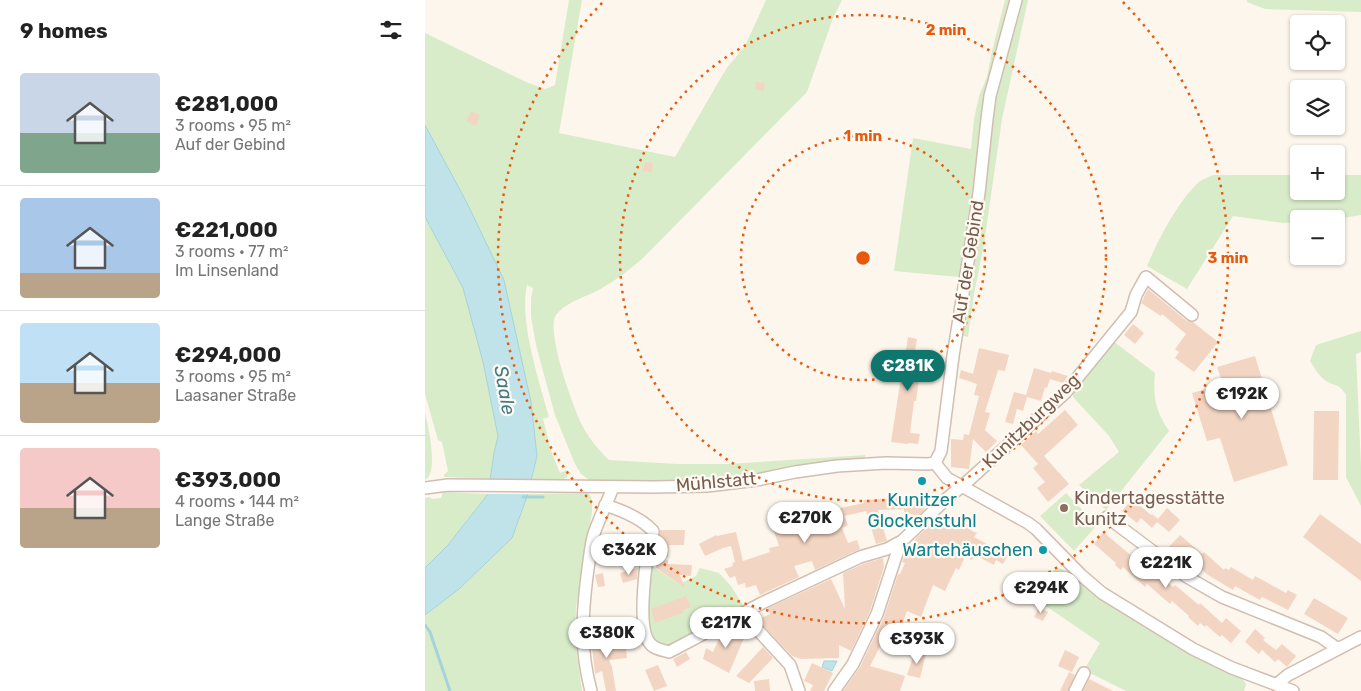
<!DOCTYPE html>
<meta charset="utf-8">
<style>
:root{--surface:#fff;--page:#f6f6f6;--text:#222;--muted:#767676;--line:#e0e0e0;--accent:#0f766e}
body{margin:0;font-family:Rubik,sans-serif;background:var(--page);color:var(--text);height:100vh;display:flex;flex-direction:column;font-size:19px;white-space:nowrap}
*{box-sizing:border-box;margin:0}
p{font-size:16px;color:var(--muted)}
.icon{flex:none;width:28px;height:28px;fill:none;stroke:currentColor;stroke-width:2;stroke-linecap:round;stroke-linejoin:round}
.map{position:relative;flex:1;overflow:hidden}
.drawer{display:flex;flex-direction:column;background:var(--surface);width:425px}
.drawer>*{flex:none}
.tools{position:absolute;left:865px;top:15px;display:grid;gap:10px}
.tools a{display:grid;place-items:center;width:55px;height:55px;border-radius:5px;background:var(--surface);box-shadow:0 1px 4px #0004;font-size:25px}
.price{position:absolute;translate:-50% -42px;padding:0 11px;border-radius:18px;background:#fff;color:#222;font-size:16px;line-height:32px;filter:drop-shadow(0 1px 2px #0008)}
.price::after{content:'';position:absolute;left:50%;top:30px;width:15px;height:11px;margin-left:-8px;background:inherit;clip-path:polygon(0 0,100% 0,50% 100%)}
.price.current{background:var(--accent);color:#fff}
ul{padding:0;list-style:none}
li{display:flex;align-items:center;gap:15px;height:125px;padding:0 20px}
li+li{border-top:1px solid var(--line)}
li span{display:grid;place-items:center;flex:none;width:140px;height:100px;border-radius:5px;color:#555}
li>.icon{margin-inline-start:auto}
span .icon{width:60px;height:60px;fill:#fffc;stroke-width:1}
li b{font-size:21px}
h2{display:flex;justify-content:space-between;align-items:center;height:60px;padding:0 20px;font-size:21px}
main{display:flex;flex:1;min-height:0}
.map>svg:first-child{display:block}
.green{fill:#d8ecc9}
.water{fill:#bfe3e8;stroke:#a5d3da}
.pier{fill:#fdf6ec}
.lines{fill:none;stroke-linecap:round;stroke-linejoin:round}
.stream{stroke:#a5d3da;stroke-width:3}
.building{fill:#f3d5c3}
.minor-casing{stroke:#d1beb0;stroke-width:14}
.minor{stroke:#fff;stroke-width:11}
.ring{fill:none;stroke:#e8590c;stroke-width:2.5;stroke-dasharray:2.5 5}
.culture-dot{fill:#0f9aa8;stroke:#fffaf3;stroke-width:2}
.education-dot{fill:#8d6e63;stroke:#fffaf3;stroke-width:2}
.labels{text-anchor:middle;dominant-baseline:central;stroke-width:4.5;stroke-linejoin:round;paint-order:stroke}
.street-label{font-size:18px;fill:#7a5c4d;stroke:#fffaf3}
.education-label{font-size:18px;fill:#785e54;stroke:#fffaf3;text-anchor:start}
.culture-label{font-size:18px;fill:#0d838f;stroke:#fffaf3}
.water-label{font-size:19px;font-style:italic;fill:#437c86;stroke:#fffaf3}
.centre{fill:#e8590c;stroke:#fffaf3;stroke-width:2.5}
.ring-label{font-size:15px;text-anchor:middle;font-weight:bold;fill:#e8590c;stroke:#fffaf3;stroke-width:4.5;stroke-linejoin:round;paint-order:stroke}
</style>
<main>
<section class="drawer">
<h2>9 homes<svg class="icon" aria-label="filters" viewBox="0 0 24 24"><path d="M4 7h16M4 17h16"/><circle cx="9" cy="7" r="2"/><circle cx="15" cy="17" r="2"/></svg></h2>
<ul>
<li><span style="background:linear-gradient(#c9d6e8 60%,#7fa58c 0)"><svg class="icon" aria-label="home" viewBox="0 0 24 24"><path d="M3 11l9-7 9 7M6 9v11h12V9"/></svg></span><div><b>€281,000</b><p>3 rooms · 95 m²</p><p>Auf der Gebind</p></div></li>
<li><span style="background:linear-gradient(#a9c7e8 75%,#b9a48a 0)"><svg class="icon" aria-label="home" viewBox="0 0 24 24"><path d="M3 11l9-7 9 7M6 9v11h12V9"/></svg></span><div><b>€221,000</b><p>3 rooms · 77 m²</p><p>Im Linsenland</p></div></li>
<li><span style="background:linear-gradient(#bfe0f5 60%,#b9a48a 0)"><svg class="icon" aria-label="home" viewBox="0 0 24 24"><path d="M3 11l9-7 9 7M6 9v11h12V9"/></svg></span><div><b>€294,000</b><p>3 rooms · 95 m²</p><p>Laasaner Straße</p></div></li>
<li><span style="background:linear-gradient(#f6c9c9 60%,#b9a48a 0)"><svg class="icon" aria-label="home" viewBox="0 0 24 24"><path d="M3 11l9-7 9 7M6 9v11h12V9"/></svg></span><div><b>€393,000</b><p>4 rooms · 144 m²</p><p>Lange Straße</p></div></li>
</ul>
</section>
<div class="map">
<svg width="936" height="691" viewBox="0 0 936 691">
<rect width="100%" height="100%" fill="#fdf6ec"/>
<path class="green" d="M144,0H157L134,133L250,157L301,69L320,46L341,0H417L408,18L382,92L217,259C204,270 191,280 177,288C162,297 142,301 131,315C120,330 149,410 158,427C165,440 174,450 184,460L252,464H303L440,455V459L371,467L309,477L280,480L167,482L156,474L150,464L130,415L111,345L106,317V298L108,288L102,285C94,322 114,380 124,417L118,419L126,451L135,473L142,470V477L134,482H129L128,480H107L112,456L5,134L0,125V33L101,82L120,89L130,85Z
M580,0H603L577,119L559,244L549,294L543,337L535,335L545,278L469,271L488,138L546,149L549,119L554,96L562,77L567,51Z
M822,0H936V12L840,9L822,2Z
M788,175H874V191H911V175H936V215L911,219H874V222L858,223L808,216L762,289L722,266C733,240 753,201 774,182C778,179 783,177 788,175Z
M0,217L38,288L49,326L58,362L73,436L69,453L66,479L19,477V475L23,471L17,442L13,440L0,394Z
M936,331V352L931,354L936,467V506L921,477V395C914,383 911,387 901,381C894,376 890,369 885,361L891,345Z
M688,341L730,373C728,398 730,410 744,431L681,510L654,485L694,452L684,436L648,397L647,393Z
M0,413C4,427 10,461 5,474C4,477 2,478 0,480Z
M18,492L63,494L23,545L0,568V498L5,497L7,499L16,498Z
M163,493C168,497 167,506 167,512L151,607L150,639L157,691H0V615L34,589L87,538L103,494Z
M641,493L672,525L649,551L615,516Z
M224,564L254,584L271,576L275,568L294,573L306,586L318,605L267,638L244,648L231,646L223,631Z
M633,568L646,572L814,676L819,681L821,684L819,691H701L659,670L675,643L615,602L628,571Z"/>
<path class="water" d="M0,125L42,203L79,280L106,402L112,456L103,494L87,538L34,589L0,615V568L23,545L63,494L69,453L73,436L58,362L38,288L0,217Z
M399,661H412L407,671L397,667Z"/>
<path class="pier" d="M63,479L109,480L106,494H60Z"/>
<g class="lines">
<path class="stream" d="M98,497H118
M0,625L5,632L25,691"/>
</g>
<path class="building" d="M331,82L340,83L339,91L330,89Z
M46,111L55,115L51,126L41,121Z
M220,162L228,163L227,172L218,171Z
M723,289L762,321L768,322L793,342L769,372L750,358L754,352L750,349L761,334L737,314L736,316L716,303Z
M708,324L719,333L710,344L699,335Z
M483,337L492,339L490,351L502,353L498,380L494,379L491,401H489L485,433L495,434L493,444L483,443V444L466,442L476,377L470,376L472,355L480,357Z
M554,348L584,355L580,371L573,370L560,412L565,413L560,430L572,441L561,452L548,439L544,469L526,467V439L538,440L539,434L544,435L554,396L549,395L552,384L534,378L536,370L548,374Z
M830,356L863,465L809,482L795,438L782,441L767,393L798,384L792,367Z
M609,368L626,373L627,371L643,376L638,383L625,379L622,388L620,387L616,401L602,397L598,411L592,409L588,424L580,422L589,392L601,395Z
M640,410L653,425L619,456L644,484L623,502L612,488L620,482L608,468L613,464L596,445L611,431L613,434Z
M889,411H914L913,480H888Z
M481,498L500,505L499,510L493,516L479,512V509L453,510L462,541L451,544L441,511L419,516L423,525L417,528L423,543L432,540L435,549L390,570L387,561L369,566L374,577L335,595L331,585L321,588L320,583L313,585L310,576L305,578L299,569L308,566L307,563L310,562L306,546L298,548L280,556L274,544L291,535L292,536L311,532L318,561L345,552L344,548L354,546L348,528L411,508V509L439,503L438,500Z
M707,499L726,515L727,514L733,519L742,508L755,520L744,532L732,522L727,528L716,518L712,523L697,511Z
M895,514L936,544V581L878,537Z
M530,519L547,526L545,530L552,533L549,537L583,555L578,564L571,560L569,565L550,555L547,560L540,557L534,570L531,568L520,591L508,585L496,617L482,611L473,635L492,643L490,651L459,639L445,666L480,676L475,691H418L435,667L459,617L473,574H475L480,563L477,562L481,552L492,537L509,521L526,528Z
M235,530H260L259,545H244L243,557L232,556Z
M678,532L720,567L722,564L748,587L750,585L774,605L775,603L797,623L801,618L816,631L806,643L797,635L795,637L781,625L780,627L775,623L773,626L763,617L764,616L747,601L745,604L722,584L720,587L698,567L696,570L690,565L691,563L669,544Z
M755,535L777,554L779,552L799,570L800,568L804,570L806,567L828,580L830,576L861,593L863,590L872,595L863,610L837,597L835,600L810,586L808,590L783,575L775,568L773,571L753,553L751,555L743,548Z
M203,539L216,540L215,555L201,554Z
M458,558L459,567L445,611L426,651L414,645V658L376,659L367,656L335,622L334,619L345,614L343,608L406,579L420,609L418,573L438,564Z
M243,560V564L267,565L266,576L255,575L260,588L231,568V563Z
M213,568L212,579L198,583L195,573Z
M178,573L180,586L173,587L170,575Z
M261,596L266,607L258,610L259,612L230,623L226,609Z
M889,598L923,618L913,634L879,614Z
M614,608L623,612L618,621L609,617Z
M311,626L322,631L304,673L278,659L281,648L288,652L297,633L306,628H311Z
M830,629L840,638L838,640L851,650L857,644L871,656L862,667L853,659L850,662L837,650L834,654L820,642Z
M166,637H176L177,645L200,641L202,658L184,660L187,667L191,691H181L177,671L170,674Z
M338,647L348,658L324,683L311,676Z
M640,650L654,657L647,672L633,666Z
M490,651L501,654L495,678L482,675Z
M261,652L265,659L252,667L248,659Z
M387,663L408,673L399,691H385L388,685L379,681Z
M233,665L242,686L229,691L220,670Z
M644,672L650,675L643,691H635Z
M344,679L345,691H330L329,681Z
M664,679L688,691H658Z"/>
<g class="lines">
<defs>
<path id="minor" d="M510,463L516,451L528,356L554,193L562,119L565,96L591,0
M510,463L522,478L603,523L611,529L656,575L677,593L768,649L807,668L868,691
M0,488L23,485L229,487L282,486L332,480L370,472L412,466L461,463L503,464L510,463
M180,505C196,510 216,518 228,531C228,543 223,553 221,565C219,582 214,629 224,642C228,649 237,650 244,652L337,603L435,557L462,549L477,541
M682,517L762,577L797,597L896,637L913,649
M322,611L329,626L365,665L374,691
M851,685L863,675L936,637
M166,691C155,650 157,617 162,576C164,563 165,550 168,537C173,520 182,504 188,487
M409,691L428,664L452,614L471,556L477,541L519,501L543,481L640,393L706,312L711,295L721,277L767,315
M650,691L659,673"/>
</defs>
<use href="#minor" class="minor-casing"/>
<use href="#minor" class="minor"/>
</g>
<g class="ring">
<circle cx="438" cy="258" r="122"/>
<circle cx="438" cy="258" r="243"/>
<path d="M698 2A365 365 0 1 1 178 2"/>
</g>
<g class="culture-dot">
<circle cx="497" cy="481" r="5"/>
<circle cx="618" cy="550" r="5"/>
</g>
<circle class="education-dot" cx="639" cy="508" r="5"/>
<g class="labels">
<g class="street-label">
<text transform="translate(543 262) rotate(-81)">Auf der Gebind</text>
<text transform="translate(606 421) rotate(-44)">Kunitzburgweg</text>
<text transform="translate(291 482) rotate(-5)">Mühlstatt</text>
</g>
<g class="education-label">
<text x="649" y="498">Kindertagesstätte<tspan x="649" dy="21">Kunitz</tspan></text>
</g>
<g class="culture-label">
<text x="497" y="500">Kunitzer<tspan x="497" dy="21">Glockenstuhl</tspan></text>
<text x="608" y="550" text-anchor="end">Wartehäuschen</text>
</g>
<g class="water-label">
<text transform="translate(80 390) rotate(80)">Saale</text>
</g>
</g>
<circle cx="438" cy="258" r="8" class="centre"/>
<g class="ring-label">
<text x="521" y="35">2 min</text>
<text x="438" y="141">1 min</text>
<text x="803" y="263">3 min</text>
</g>
</svg>
<div class="tools">
<a><svg class="icon" aria-label="locate" viewBox="0 0 24 24"><circle cx="12" cy="12" r="6"/><path d="M12 2v4M12 18v4M2 12h4M18 12h4"/></svg></a>
<a><svg class="icon" aria-label="layers" viewBox="0 0 24 24"><path d="M12 4l9 5-9 5-9-5zM3 14l9 5 9-5"/></svg></a>
<a>+</a>
<a>−</a>
</div>
<b class="price current" style="left:483px;top:392px">€281K</b>
<b class="price" style="left:817px;top:420px">€192K</b>
<b class="price" style="left:380px;top:544px">€270K</b>
<b class="price" style="left:204px;top:576px">€362K</b>
<b class="price" style="left:741px;top:589px">€221K</b>
<b class="price" style="left:616px;top:614px">€294K</b>
<b class="price" style="left:301px;top:649px">€217K</b>
<b class="price" style="left:182px;top:659px">€380K</b>
<b class="price" style="left:492px;top:665px">€393K</b>
</div>
</main>
